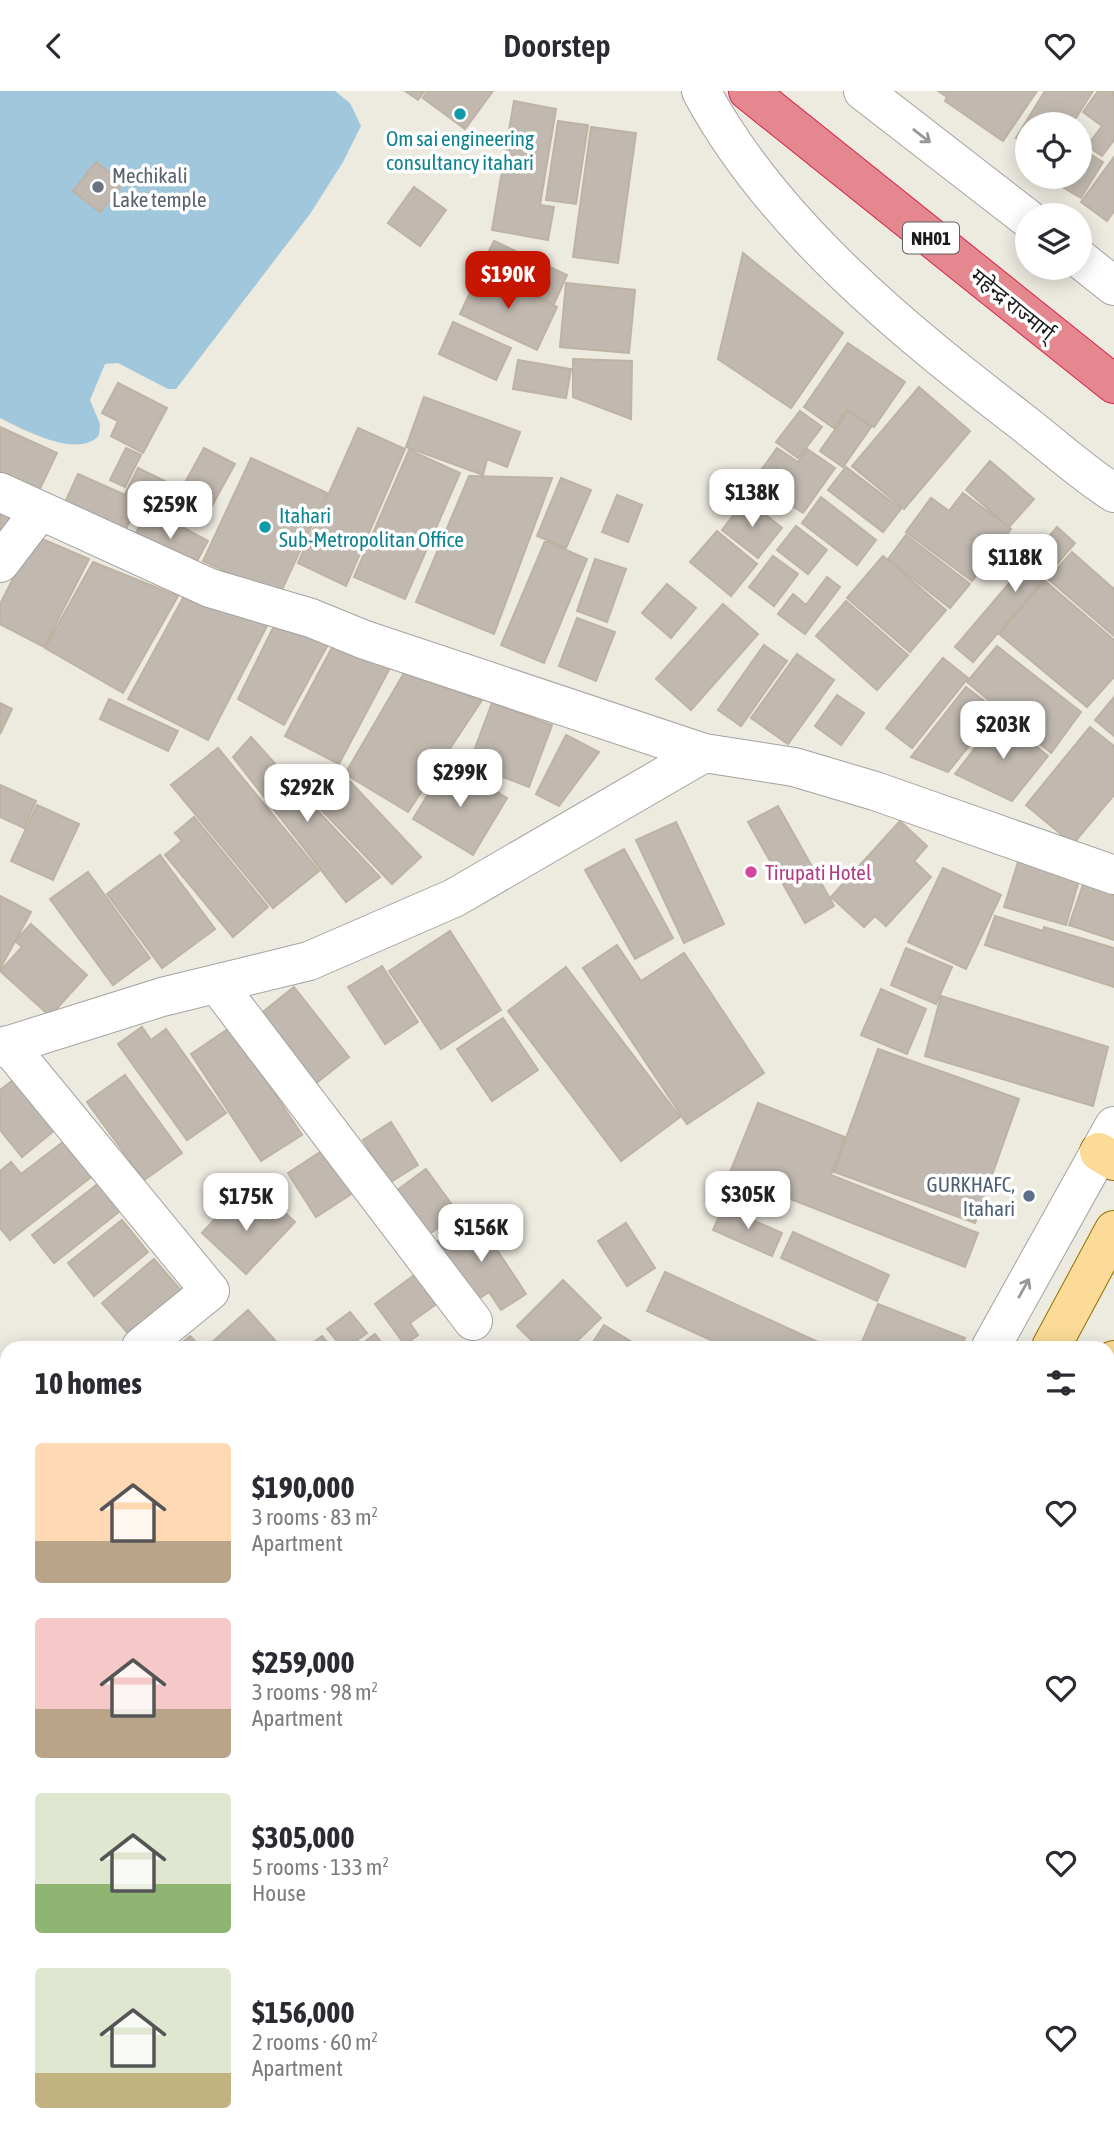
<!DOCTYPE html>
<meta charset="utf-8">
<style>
:root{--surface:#fff;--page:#f2f2f3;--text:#2b2b33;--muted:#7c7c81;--accent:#c61600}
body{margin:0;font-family:"Asap Condensed","Noto Sans Devanagari",sans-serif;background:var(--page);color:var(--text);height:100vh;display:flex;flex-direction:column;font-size:26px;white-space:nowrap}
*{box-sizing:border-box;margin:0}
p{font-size:23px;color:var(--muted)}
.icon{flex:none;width:38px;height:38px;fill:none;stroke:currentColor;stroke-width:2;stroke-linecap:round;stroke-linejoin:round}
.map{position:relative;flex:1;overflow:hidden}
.panel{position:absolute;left:0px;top:1250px;width:1115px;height:800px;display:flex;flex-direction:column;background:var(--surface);border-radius:21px 21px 0 0;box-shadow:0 4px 18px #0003}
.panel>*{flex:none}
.fabs{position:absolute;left:1015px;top:21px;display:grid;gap:14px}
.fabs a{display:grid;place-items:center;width:77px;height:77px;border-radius:50%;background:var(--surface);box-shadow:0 4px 18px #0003;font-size:35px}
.price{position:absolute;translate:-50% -60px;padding:0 16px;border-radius:14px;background:#fff;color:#222;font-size:23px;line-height:46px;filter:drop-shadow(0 2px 4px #0008)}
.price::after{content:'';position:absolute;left:50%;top:42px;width:21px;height:16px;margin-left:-10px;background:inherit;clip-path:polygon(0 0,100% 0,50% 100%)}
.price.on{background:var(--accent);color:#fff}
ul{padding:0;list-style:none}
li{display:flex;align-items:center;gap:21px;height:175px;padding:0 35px}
li span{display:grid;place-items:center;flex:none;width:196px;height:140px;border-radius:7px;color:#555}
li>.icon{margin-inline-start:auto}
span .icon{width:84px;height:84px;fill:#fffc;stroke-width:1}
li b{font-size:30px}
h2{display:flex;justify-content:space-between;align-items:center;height:84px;padding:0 35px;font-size:30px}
header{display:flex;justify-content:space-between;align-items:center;height:91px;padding:0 35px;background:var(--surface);font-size:32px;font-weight:600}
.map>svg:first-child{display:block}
.water{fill:#a0c7db}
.building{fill:#c1b9b0;stroke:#beb2a3;stroke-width:2}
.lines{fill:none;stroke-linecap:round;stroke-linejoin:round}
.minor-casing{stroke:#a2a2a2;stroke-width:40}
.major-casing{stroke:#927200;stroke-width:40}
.highway-casing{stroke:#d5234c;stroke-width:40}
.minor{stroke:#fff;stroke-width:38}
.major{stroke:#fbdb97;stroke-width:38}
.highway{stroke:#e5878e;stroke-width:38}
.oneway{stroke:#989898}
.culture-dot{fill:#0f9aa8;stroke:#fff;stroke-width:2.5}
.worship-dot{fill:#6b7280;stroke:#fff;stroke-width:2.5}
.hotel-dot{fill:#d1479c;stroke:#fff;stroke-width:2.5}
.service-dot{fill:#5c6f8a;stroke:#fff;stroke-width:2.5}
.labels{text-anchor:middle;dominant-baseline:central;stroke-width:7;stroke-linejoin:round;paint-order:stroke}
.shield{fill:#fff;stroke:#5f5f5f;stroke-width:2}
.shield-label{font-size:19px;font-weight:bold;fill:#1b1b1b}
.culture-label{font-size:21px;fill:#0d838f;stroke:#fff}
.worship-label{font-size:21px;fill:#5b616d;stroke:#fff;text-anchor:start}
.street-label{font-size:21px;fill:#1b1b1b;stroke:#fff}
.hotel-label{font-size:21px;fill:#b23c85;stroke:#fff;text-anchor:start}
.service-label{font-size:21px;fill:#4e5e75;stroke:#fff;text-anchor:end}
</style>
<header><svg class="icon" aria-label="back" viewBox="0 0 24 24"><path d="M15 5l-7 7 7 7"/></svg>Doorstep<svg class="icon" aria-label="heart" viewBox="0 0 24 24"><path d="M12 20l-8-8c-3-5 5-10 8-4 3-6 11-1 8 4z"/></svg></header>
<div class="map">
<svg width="1114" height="2048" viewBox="0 0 1114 2048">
<rect width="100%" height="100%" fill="#edeae0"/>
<path class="water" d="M0,0H335L350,12L361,35L343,71L310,123L176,298H168L118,272L105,273L90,309L100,333L99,344C79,369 22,338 0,327Z"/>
<path class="building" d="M405,0H425L418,9Z
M428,0H493L465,38L423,7Z
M938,0H1037L1003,50L945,10L947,6Z
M1045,0H1093L1072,33H1027V69L1018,64L1025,53L1016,47Z
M1098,0H1114V49L1102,65L1087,55L1102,35L1083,21Z
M514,10L556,18L540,114L554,116L548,149L492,139Z
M558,30L588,34L576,113L546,109Z
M591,36L636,42L618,172L573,166Z
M1080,57L1103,71L1081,107L1052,90L1055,86H1080Z
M1114,66V120L1107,130L1081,111Z
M96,71L123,92L100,121L73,100Z
M414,96L446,119L420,155L388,132Z
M494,150L567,184L554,213L480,178Z
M743,162L843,242L791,317L718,268Z
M480,180L557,216L537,259L460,223Z
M566,192L635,199L629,262L560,256Z
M453,231L511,257L496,289L439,263Z
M848,252L905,291L874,336L847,318L834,337L804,316Z
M573,268L632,270L631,328L573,306Z
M518,269L571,278L566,307L513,298Z
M118,292L167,317L143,362L111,345L118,330L102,322Z
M919,296L970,340L904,418L852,375Z
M424,306L520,341L507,376L487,368L483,384L406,356Z
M800,320L822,336L798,367L776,351Z
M848,320L871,336L843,376L820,360Z
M0,336L57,362L37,404L0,386Z
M358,337L405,358L346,495L298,472Z
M126,357L141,364L125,396L110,389Z
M204,357L235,373L203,431L172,415Z
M777,357L798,371L807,358L835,377L803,422L754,389Z
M409,359L460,382L405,508L354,486Z
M251,367L327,402L279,505L203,470Z
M990,370L1034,408L1009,436L966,399Z
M846,376L901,418L883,441L828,399Z
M138,377L179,397L166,423L125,403Z
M78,383L139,410L123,445L62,418Z
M469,385L552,387L494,543L416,511Z
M561,387L591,399L566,457L537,445Z
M963,402L1011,438L972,490L906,441L931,407L949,420Z
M617,404L642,414L628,451L602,441Z
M821,406L876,449L857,474L802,432Z
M746,408L782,437L758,467L722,439Z
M0,417L11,423L0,445Z
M149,418L208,450L191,481L132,449Z
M796,435L827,459L808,483L777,459Z
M1057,436L1075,452L973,571L955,556Z
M717,440L757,473L731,505L690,471Z
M906,444L970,493L950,517L888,468Z
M35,445L89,468L44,556L0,533V513Z
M545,450L587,468L544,572L501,554Z
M1072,461L1114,498V545L1048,488Z
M773,465L798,483L774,515L749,496Z
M883,465L946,519L910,561L847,507Z
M595,468L626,478L607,531L577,520Z
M93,471L178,505L123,602L45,557Z
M827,486L840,496L805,543L778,523L793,503L806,514Z
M1045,490L1114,549V586L1087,616L999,543Z
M667,493L696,517L671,547L642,522Z
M183,507L268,533L208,649L128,608Z
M846,510L908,564L877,599L816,545Z
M723,513L758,543L691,619L656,588Z
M577,527L615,541L596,590L559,575Z
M274,535L331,548L284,634L238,608Z
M337,547L391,575L339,673L285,645Z
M764,554L787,570L741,635L718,619Z
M997,555L1081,621L1051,662L967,591Z
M797,563L834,589L788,653L751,627Z
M943,567L968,587L912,657L886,637Z
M404,582L482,609L408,721L345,683Z
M966,596L997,620L948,681L911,666Z
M837,604L864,622L841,654L815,635Z
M1114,606V645L1095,629Z
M109,608L178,640L168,660L100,628Z
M0,612L12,618L0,643Z
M492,612L552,634L529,696L469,673Z
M999,626L1048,665L1012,710L955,683Z
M1090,636L1114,655V704L1073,753L1026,714Z
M566,644L599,661L559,715L536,703Z
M251,646L315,717L380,786L346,811L233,666Z
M218,657L319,780L273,817L171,694Z
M448,671L507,707L473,764L413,728Z
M342,682L421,766L392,793L313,710Z
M0,694L36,710L24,737L0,726Z
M37,714L79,733L53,789L11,770Z
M778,715L834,815L805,832L748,731Z
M194,726L268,816L233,846L165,764L182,750L175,742Z
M900,730L927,755L914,770L931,786L886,835L875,825L864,836L831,806Z
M676,731L724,833L684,852L636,749Z
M624,758L673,847L635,868L585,779Z
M160,764L215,838L162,877L107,803Z
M1019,768L1080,786L1066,834L1004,816Z
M943,777L1001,804L966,878L908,851Z
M1088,779L1114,788V849L1069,834Z
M88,781L150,867L113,894L50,808Z
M0,805L31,821L0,878Z
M995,825L1043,840L1044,836L1114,857V896L985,854Z
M31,833L87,884L50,925L0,880L22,856L15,850Z
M450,840L501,919L441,958L389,880Z
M617,854L641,890L684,862L764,982L687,1033L583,877Z
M906,857L952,876L936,913L891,894Z
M382,875L418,931L385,953L348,896Z
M566,876L680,1026L621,1070L508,920Z
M294,896L349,966L310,997L254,928Z
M881,898L926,918L907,963L861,944Z
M941,905L1108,956L1093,1015L925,965Z
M503,927L538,979L492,1010L457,958Z
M142,936L151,949L166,938L226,1022L187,1049L118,953Z
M231,936L302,1044L261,1070L191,963Z
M878,958L1019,1008L975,1132L834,1081Z
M21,983L62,1033L22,1066L0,1039V999Z
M125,984L182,1062L144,1089L87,1011Z
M758,1012L845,1046L831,1084L978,1142L965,1176L729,1084Z
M391,1031L418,1074L389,1092L363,1049Z
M67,1048L95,1083L10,1149L0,1137V1080L11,1071L21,1083Z
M328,1056L356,1100L316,1126L288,1082Z
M426,1078L458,1122L428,1144L396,1100Z
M99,1092L120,1120L54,1172L32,1144Z
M239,1102L270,1131L281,1118L295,1131L246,1183L202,1142Z
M723,1116L782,1142L772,1165L713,1139Z
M475,1125L526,1203L501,1219L489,1201L477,1209L438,1150Z
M122,1129L148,1161L94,1205L68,1172Z
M626,1132L655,1177L627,1195L598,1150Z
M793,1141L889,1184L877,1210L781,1167Z
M154,1168L184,1203L132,1247L102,1212Z
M421,1179L442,1209L410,1232L418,1244L405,1254L375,1213Z
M665,1181L829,1256H726L647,1220Z
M563,1189L601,1227L571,1256H538L517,1235Z
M878,1213L965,1247L961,1256H876L862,1251Z
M248,1219L281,1256H213L210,1253Z
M350,1221L367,1242L348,1256H342L327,1238Z
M604,1234L640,1256H590Z
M375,1243L385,1256H358Z
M190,1245L201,1256H177Z
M322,1245L331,1256H307Z
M0,1320L7,1328V1348L0,1354Z
M1114,1437V1458L1108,1455Z
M1108,1518L1114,1522V1629L1108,1625Z
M7,1604V1621L0,1614Z
M1108,1631L1114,1635V1670L1108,1680Z
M7,1677V1800L0,1807V1683Z
M1114,1771V1833L1108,1829V1781Z
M0,1899L7,1906V1930L0,1937Z
M7,1968V1996L0,1989V1975Z
M7,2014V2042H25L19,2048H0V2021Z
M480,2042H498L493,2048H486Z
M770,2042H784L794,2048H767Z
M802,2042H960L957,2048H812Z
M1010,2042H1018L1026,2048H1005Z"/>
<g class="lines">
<defs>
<path id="minor" d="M701,0C772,133 904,240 1021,330C1052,354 1081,381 1114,402
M863,0L1027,127
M1080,168L1114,195
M0,401L210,497L311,527L365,549L704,662L794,676L875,700L1114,784
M0,472L39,421
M217,893L473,1230
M8,954L210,1200L141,1256
M0,957L162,906L309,870L454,807L704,662
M991,1256L1114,1035
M0,1289L7,1298
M1108,1372L1114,1360
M0,1375L7,1369
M1108,1499L1114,1503
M0,1832L7,1838
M230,2042L236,2048
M971,2042L980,2048
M552,2048L555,2042
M740,2048L743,2042"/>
<path id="major" d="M1099,1061L1114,1070
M1051,1256L1114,1139
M1108,1280L1114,1269
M614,2048L617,2042
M682,2048L685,2042"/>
<path id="highway" d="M748,0L1114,293"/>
</defs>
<use href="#minor" class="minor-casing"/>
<use href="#major" class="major-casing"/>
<use href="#highway" class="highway-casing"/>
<use href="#minor" class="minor"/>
<use href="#major" class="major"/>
<use href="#highway" class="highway"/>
</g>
<defs><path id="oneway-shaft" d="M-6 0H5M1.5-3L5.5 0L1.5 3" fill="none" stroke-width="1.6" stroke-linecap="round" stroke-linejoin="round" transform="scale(1.75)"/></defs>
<g class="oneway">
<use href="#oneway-shaft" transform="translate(922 45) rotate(38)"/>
<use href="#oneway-shaft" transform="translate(1024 1197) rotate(-61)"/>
</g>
<g class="culture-dot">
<circle cx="460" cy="23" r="7"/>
<circle cx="265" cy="436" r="7"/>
</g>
<circle class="worship-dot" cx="98" cy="96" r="7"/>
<circle class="hotel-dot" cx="751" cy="781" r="7"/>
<circle class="service-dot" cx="1029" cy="1105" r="7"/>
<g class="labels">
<rect class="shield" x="903" y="131.5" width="56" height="31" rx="5"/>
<g class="shield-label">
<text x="931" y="147">NH01</text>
</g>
<g class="culture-label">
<text x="460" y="47">Om sai engineering<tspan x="460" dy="24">consultancy itahari</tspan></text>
<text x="279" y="424" text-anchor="start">Itahari<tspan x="279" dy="24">Sub-Metropolitan Office</tspan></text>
</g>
<g class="worship-label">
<text x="112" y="84">Mechikali<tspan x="112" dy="24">Lake temple</tspan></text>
</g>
<g class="street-label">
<text transform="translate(1013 213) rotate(39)">महेन्द्र राज्मार्ग्</text>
</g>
<g class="hotel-label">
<text x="765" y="781">Tirupati Hotel</text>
</g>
<g class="service-label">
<text x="1015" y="1093">GURKHAFC,<tspan x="1015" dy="24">Itahari</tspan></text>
</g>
</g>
</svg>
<div class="fabs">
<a><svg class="icon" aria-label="locate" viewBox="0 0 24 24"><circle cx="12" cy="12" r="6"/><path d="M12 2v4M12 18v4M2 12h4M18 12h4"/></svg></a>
<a><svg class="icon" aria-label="layers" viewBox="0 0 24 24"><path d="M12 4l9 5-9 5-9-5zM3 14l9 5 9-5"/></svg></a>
</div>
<b class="price on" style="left:508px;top:220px">$190K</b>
<b class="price" style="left:752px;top:438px">$138K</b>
<b class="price" style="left:170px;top:450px">$259K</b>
<b class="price" style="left:1015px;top:503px">$118K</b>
<b class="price" style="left:1003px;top:670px">$203K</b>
<b class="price" style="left:460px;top:718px">$299K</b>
<b class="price" style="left:307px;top:733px">$292K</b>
<b class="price" style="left:748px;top:1140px">$305K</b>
<b class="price" style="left:246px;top:1142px">$175K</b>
<b class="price" style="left:481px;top:1173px">$156K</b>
<section class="panel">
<h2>10 homes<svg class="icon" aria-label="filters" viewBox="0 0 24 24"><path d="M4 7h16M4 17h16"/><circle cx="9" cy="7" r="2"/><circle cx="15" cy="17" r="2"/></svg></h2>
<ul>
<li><span style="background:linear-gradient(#ffd9b3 70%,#b9a48a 0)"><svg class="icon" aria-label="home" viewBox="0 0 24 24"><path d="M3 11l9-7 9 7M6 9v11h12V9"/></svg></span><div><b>$190,000</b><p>3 rooms · 83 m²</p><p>Apartment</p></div><svg class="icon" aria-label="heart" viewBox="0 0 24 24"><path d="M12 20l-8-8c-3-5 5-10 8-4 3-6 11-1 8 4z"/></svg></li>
<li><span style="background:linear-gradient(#f6c9c9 65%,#b9a48a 0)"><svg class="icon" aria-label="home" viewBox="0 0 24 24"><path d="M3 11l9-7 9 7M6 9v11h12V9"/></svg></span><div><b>$259,000</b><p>3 rooms · 98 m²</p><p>Apartment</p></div><svg class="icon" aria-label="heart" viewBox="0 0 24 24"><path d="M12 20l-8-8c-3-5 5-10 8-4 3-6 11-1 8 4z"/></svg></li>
<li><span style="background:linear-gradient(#dfe7d0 65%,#8fb573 0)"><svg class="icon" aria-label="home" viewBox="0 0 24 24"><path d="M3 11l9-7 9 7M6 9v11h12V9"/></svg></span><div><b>$305,000</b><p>5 rooms · 133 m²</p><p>House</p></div><svg class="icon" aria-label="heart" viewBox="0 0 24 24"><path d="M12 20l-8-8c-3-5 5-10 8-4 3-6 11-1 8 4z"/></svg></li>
<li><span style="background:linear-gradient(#dfe7d0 75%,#c2b280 0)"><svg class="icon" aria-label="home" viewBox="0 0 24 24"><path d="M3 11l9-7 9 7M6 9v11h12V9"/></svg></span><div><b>$156,000</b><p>2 rooms · 60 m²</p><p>Apartment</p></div><svg class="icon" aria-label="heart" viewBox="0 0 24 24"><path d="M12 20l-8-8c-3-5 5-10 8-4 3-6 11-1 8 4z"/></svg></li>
</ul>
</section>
</div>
